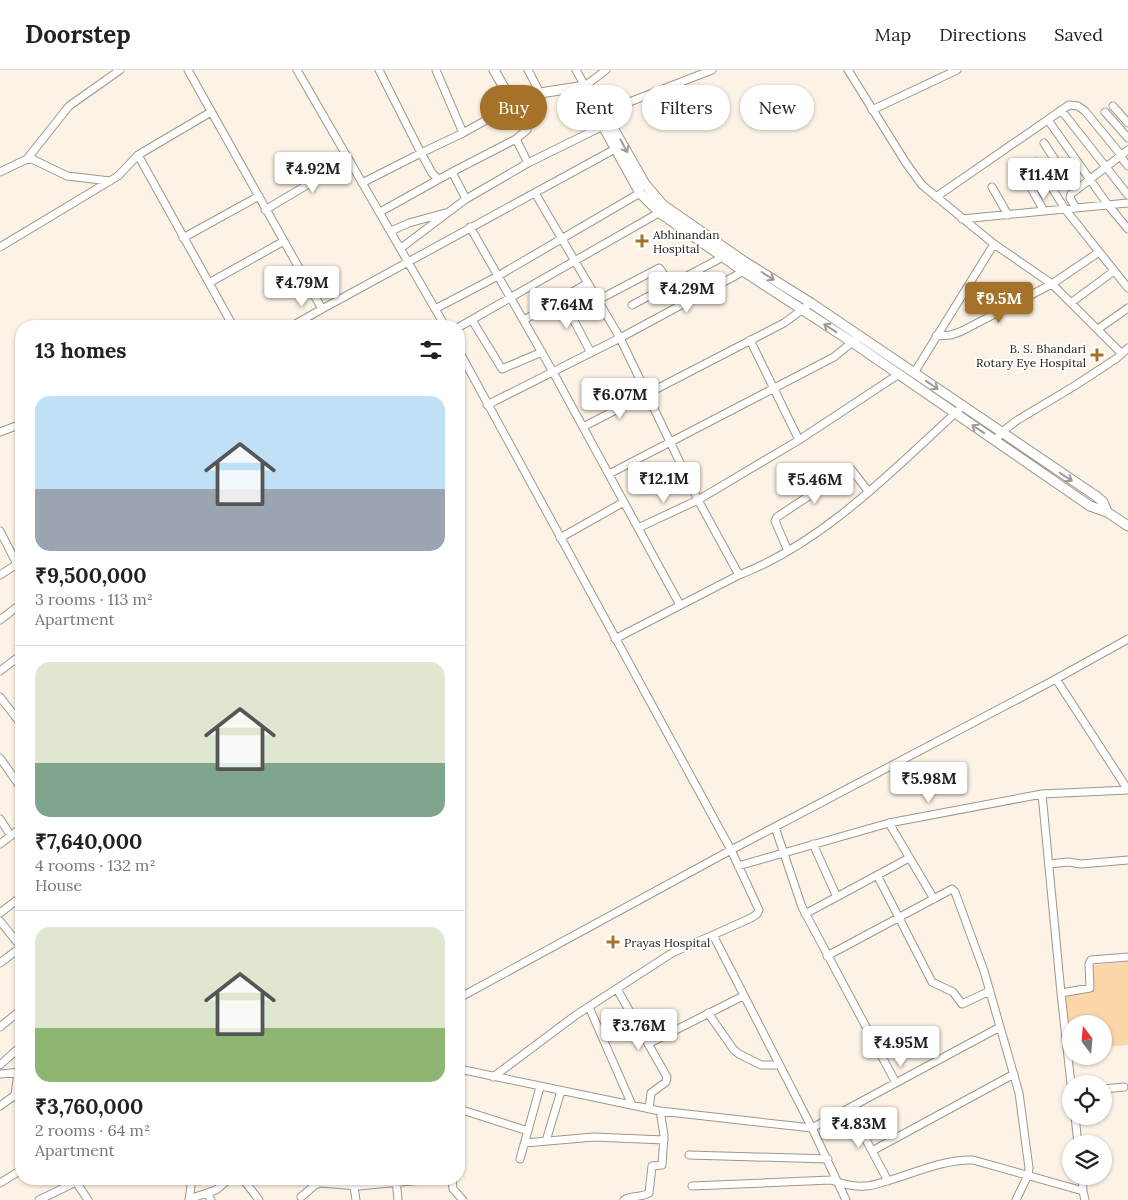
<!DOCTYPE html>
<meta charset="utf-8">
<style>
:root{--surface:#fff;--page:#f2f2f2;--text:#222;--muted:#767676;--line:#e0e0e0;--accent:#a47329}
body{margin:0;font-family:Lora,serif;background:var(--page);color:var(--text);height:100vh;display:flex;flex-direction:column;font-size:19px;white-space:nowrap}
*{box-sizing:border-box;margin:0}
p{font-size:16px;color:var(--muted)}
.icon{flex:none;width:28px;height:28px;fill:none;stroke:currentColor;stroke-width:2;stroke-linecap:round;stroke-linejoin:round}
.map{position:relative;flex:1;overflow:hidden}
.sheet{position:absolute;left:15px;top:250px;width:450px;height:865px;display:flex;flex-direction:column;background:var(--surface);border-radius:20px;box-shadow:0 1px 4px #0004}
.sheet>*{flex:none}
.guide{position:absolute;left:480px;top:15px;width:475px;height:45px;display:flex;gap:10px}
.needle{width:32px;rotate:344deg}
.fabs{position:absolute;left:1062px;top:945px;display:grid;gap:10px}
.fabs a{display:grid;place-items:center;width:50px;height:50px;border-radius:50%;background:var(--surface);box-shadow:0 1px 4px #0004;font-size:25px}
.price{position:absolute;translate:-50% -42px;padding:0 11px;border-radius:5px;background:#fff;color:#222;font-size:16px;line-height:32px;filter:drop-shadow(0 1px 2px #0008)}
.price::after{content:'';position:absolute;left:50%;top:30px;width:15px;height:11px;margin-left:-8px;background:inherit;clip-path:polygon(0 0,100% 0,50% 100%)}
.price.active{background:var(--accent);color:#fff}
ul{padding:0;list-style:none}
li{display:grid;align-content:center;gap:10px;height:265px;padding:0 20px}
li+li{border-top:1px solid var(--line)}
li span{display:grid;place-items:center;height:155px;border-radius:15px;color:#555}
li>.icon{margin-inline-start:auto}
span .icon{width:90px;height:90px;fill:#fffc;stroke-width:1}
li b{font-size:21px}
h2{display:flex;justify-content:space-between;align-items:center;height:60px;padding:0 20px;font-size:21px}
.pill{padding:0 18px;border-radius:22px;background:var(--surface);box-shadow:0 1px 4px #0004;font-size:18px;line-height:45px}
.pill.active{background:var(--accent);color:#fff}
header{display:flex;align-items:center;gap:30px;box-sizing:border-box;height:70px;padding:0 25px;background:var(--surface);border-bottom:1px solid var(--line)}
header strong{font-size:24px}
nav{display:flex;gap:28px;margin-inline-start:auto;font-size:18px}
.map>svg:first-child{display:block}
.green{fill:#fad6a9}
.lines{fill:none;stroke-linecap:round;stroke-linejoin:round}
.minor-casing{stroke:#a0968a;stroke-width:9}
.major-casing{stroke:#a0968a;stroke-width:11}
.minor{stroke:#fff;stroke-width:7}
.major{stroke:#fff;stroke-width:9}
.oneway{stroke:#9d9b99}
.poi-dot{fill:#a47329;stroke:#fff;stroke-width:2}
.labels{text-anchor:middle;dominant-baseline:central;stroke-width:4;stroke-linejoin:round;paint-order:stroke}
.poi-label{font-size:12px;fill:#25211c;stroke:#fff;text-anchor:start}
</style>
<header>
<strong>Doorstep</strong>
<nav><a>Map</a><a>Directions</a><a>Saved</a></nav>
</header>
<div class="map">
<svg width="1128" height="1130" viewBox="0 0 1128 1130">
<rect width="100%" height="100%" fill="#fcf2e5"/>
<path class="green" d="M1128,891V975L1104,977V954H1071V979H1070L1062,926L1088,923L1092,914L1091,896Z"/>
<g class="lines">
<defs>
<path id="minor" d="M188,0L322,239L615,79
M297,0L445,256
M379,0L421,83L463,63L513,35
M436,0L463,63
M528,0L540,23
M576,0L585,16L606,0
M848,0L906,93L922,115L994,174L1052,214L1121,283
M514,35L527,60L516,69L528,93
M1113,36L1128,53
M872,40L957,0
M1061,40L1128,125
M1105,42L1128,68
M601,43L712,0
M1048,50L1108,135L1128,159
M1044,73L1075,121
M138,85L233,256
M1120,86L1128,96
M27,89L69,36L120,0
M1036,92L1065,139L1128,218
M0,102L25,90L32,89L67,106L110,111
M1025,107L1044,141
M362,113L421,83L432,103L438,109
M992,117L1008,145
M535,123L620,268L698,430L739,505L615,569
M936,127L1069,35L1078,36L1085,41L1121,85
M466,129L452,102L516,69
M1076,138L1070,128L1071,124L1128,80
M265,140L349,90
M380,142L452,102
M962,149L1128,133
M470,157L553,302L680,535
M391,161L409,153L445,143
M183,168L259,126
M0,177L118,106L138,85L211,42
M401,178L466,129L528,93L603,56
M209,213L284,171
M562,228L591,283
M598,230L659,198L661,200L682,234
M1072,232L1114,201
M632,235L723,187
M435,239L498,206L640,123
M472,250L502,299L542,282
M524,250L588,213
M292,256L322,239
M459,257L662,141
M1098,259L1128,238
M936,266L951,265L962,261L1052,214L1099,182
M750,270L799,370
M459,281L731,780L1056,609L1128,569
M914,303L994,174
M487,335L620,268L746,200
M583,357L784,253L811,233
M0,362L16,356L21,357
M995,371L1002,362L1016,351L1076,315L1117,288L1128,278
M609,404L834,287L856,269
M638,458L698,430L799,370L899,304
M0,461L21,502
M560,468L624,432
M788,481L775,451L777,447L850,399L852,400L868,421
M0,505L17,494
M739,505C825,472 896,397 963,336
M0,550L21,534
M0,601L21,585
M1056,609L1128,720
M0,627L21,654
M0,688L21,718
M1042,724L1061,923
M0,749L11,766
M889,753L934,829
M775,757L802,837L896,1013
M0,774L21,758
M813,774L837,827
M1050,794L1068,792L1081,794L1128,790
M738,796L889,753L1042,724L1128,720
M877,805L932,912L953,922L962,934L990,921
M0,843L21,827
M805,844L909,788
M0,851L21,877
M827,886L952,819L955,822L984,901L1019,1023L1029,1098L1028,1105L1016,1130
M0,893L21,877
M617,919L667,1007L666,1012L651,1023L649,1039
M459,928L731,780L759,840L757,844L751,848L713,865L812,1058L1000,957
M589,937L632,1035
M708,943L734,980L739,984L761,995H779
M0,957L21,940
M648,974L743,926
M0,995L21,976
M459,999L660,1041L812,1058L846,1130
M18,1002L15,1025L21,1034
M0,1004L21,1002
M493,1007L576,945L672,883L713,865
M1071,1014L1061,923L1090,918L1089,894L1091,890L1128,887
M1104,1019L1124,1017
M459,1027L461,1000
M0,1036L15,1025
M849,1038L888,1111
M459,1039L528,1061
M1075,1046L1078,1074
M546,1071L561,1021
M525,1073L594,1067L664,1070
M872,1081L1014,1004
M689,1085L828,1089
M520,1089L540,1017
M1082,1106L1083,1121
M74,1109L88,1130
M243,1109L259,1130
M396,1109L398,1130
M452,1109L453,1119L463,1130
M0,1113L21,1100
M692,1116L831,1110C842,1114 853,1117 865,1116C872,1116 880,1113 887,1111C915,1103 944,1089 973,1090L1083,1121L1085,1130
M354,1117L356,1130
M207,1123L211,1130
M301,1127L315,1115L321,1113L358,1116L433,1109
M189,1129L216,1120L229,1109
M39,1130L76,1112
M189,1130L192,1109
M624,1130C631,1125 641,1128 649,1123L652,1096L662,1095L664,1065L660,1041"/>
<path id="major" d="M494,0L514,35L540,23L585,16L597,36L604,42L645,114L663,135L745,192L811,233L1096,426L1103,432L1107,442
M597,36L598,45L603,56L640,123L660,143L743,201L852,272L1090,436L1107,442L1128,456"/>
</defs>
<use href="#minor" class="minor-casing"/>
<use href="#major" class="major-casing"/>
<use href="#minor" class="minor"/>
<use href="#major" class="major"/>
</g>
<defs><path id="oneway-shaft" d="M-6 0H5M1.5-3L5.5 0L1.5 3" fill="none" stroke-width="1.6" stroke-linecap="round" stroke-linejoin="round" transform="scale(1.25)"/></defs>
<g class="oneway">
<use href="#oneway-shaft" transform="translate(624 76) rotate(61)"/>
<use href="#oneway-shaft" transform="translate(768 206) rotate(32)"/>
<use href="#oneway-shaft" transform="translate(830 258) rotate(-147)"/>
<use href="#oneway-shaft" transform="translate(932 315) rotate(34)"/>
<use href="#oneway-shaft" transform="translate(978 359) rotate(-146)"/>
<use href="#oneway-shaft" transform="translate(1066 407) rotate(33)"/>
</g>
<g class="poi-dot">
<path d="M639.5 163.5h5v5h5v5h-5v5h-5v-5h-5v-5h5z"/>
<path d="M1094.5 277.5h5v5h5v5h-5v5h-5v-5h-5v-5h5z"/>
<path d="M610.5 864.5h5v5h5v5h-5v5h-5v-5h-5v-5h5z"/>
</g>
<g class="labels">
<g class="poi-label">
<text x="653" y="164">Abhinandan<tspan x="653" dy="14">Hospital</tspan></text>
<text x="1086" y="278" text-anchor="end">B. S. Bhandari<tspan x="1086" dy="14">Rotary Eye Hospital</tspan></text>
<text x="624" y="872">Prayas Hospital</text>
</g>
</g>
</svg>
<div class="fabs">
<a><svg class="needle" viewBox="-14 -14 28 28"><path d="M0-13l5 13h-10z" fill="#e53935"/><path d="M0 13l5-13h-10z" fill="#767676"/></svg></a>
<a><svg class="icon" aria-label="locate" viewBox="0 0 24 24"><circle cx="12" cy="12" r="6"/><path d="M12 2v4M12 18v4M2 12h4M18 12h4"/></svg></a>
<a><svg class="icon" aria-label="layers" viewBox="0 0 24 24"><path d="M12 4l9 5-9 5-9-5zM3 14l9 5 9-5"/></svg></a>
</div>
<b class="price" style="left:313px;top:124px">₹4.92M</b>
<b class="price" style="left:1044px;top:130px">₹11.4M</b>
<b class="price" style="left:302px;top:238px">₹4.79M</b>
<b class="price" style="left:687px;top:244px">₹4.29M</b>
<b class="price active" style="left:999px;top:254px">₹9.5M</b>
<b class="price" style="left:567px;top:260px">₹7.64M</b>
<b class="price" style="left:620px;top:350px">₹6.07M</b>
<b class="price" style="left:664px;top:434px">₹12.1M</b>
<b class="price" style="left:815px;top:435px">₹5.46M</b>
<b class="price" style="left:929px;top:734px">₹5.98M</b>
<b class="price" style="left:639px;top:981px">₹3.76M</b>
<b class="price" style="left:901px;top:998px">₹4.95M</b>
<b class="price" style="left:859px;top:1079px">₹4.83M</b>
<div class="guide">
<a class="pill active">Buy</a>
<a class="pill">Rent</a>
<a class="pill">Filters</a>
<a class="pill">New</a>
</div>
<section class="sheet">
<h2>13 homes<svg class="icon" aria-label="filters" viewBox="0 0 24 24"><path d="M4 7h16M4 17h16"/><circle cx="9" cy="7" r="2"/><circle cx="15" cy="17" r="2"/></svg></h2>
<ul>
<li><span style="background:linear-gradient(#bfe0f5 60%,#9aa5b1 0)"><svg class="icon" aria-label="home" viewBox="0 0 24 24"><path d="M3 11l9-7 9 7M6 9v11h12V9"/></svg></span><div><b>₹9,500,000</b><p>3 rooms · 113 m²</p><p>Apartment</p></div></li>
<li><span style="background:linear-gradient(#dfe7d0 65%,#7fa58c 0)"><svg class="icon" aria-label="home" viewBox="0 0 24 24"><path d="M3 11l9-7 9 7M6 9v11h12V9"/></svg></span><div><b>₹7,640,000</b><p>4 rooms · 132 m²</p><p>House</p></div></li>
<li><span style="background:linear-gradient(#dfe7d0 65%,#8fb573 0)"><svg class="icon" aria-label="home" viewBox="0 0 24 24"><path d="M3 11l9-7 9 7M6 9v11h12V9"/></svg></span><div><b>₹3,760,000</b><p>2 rooms · 64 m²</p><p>Apartment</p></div></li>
</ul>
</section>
</div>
